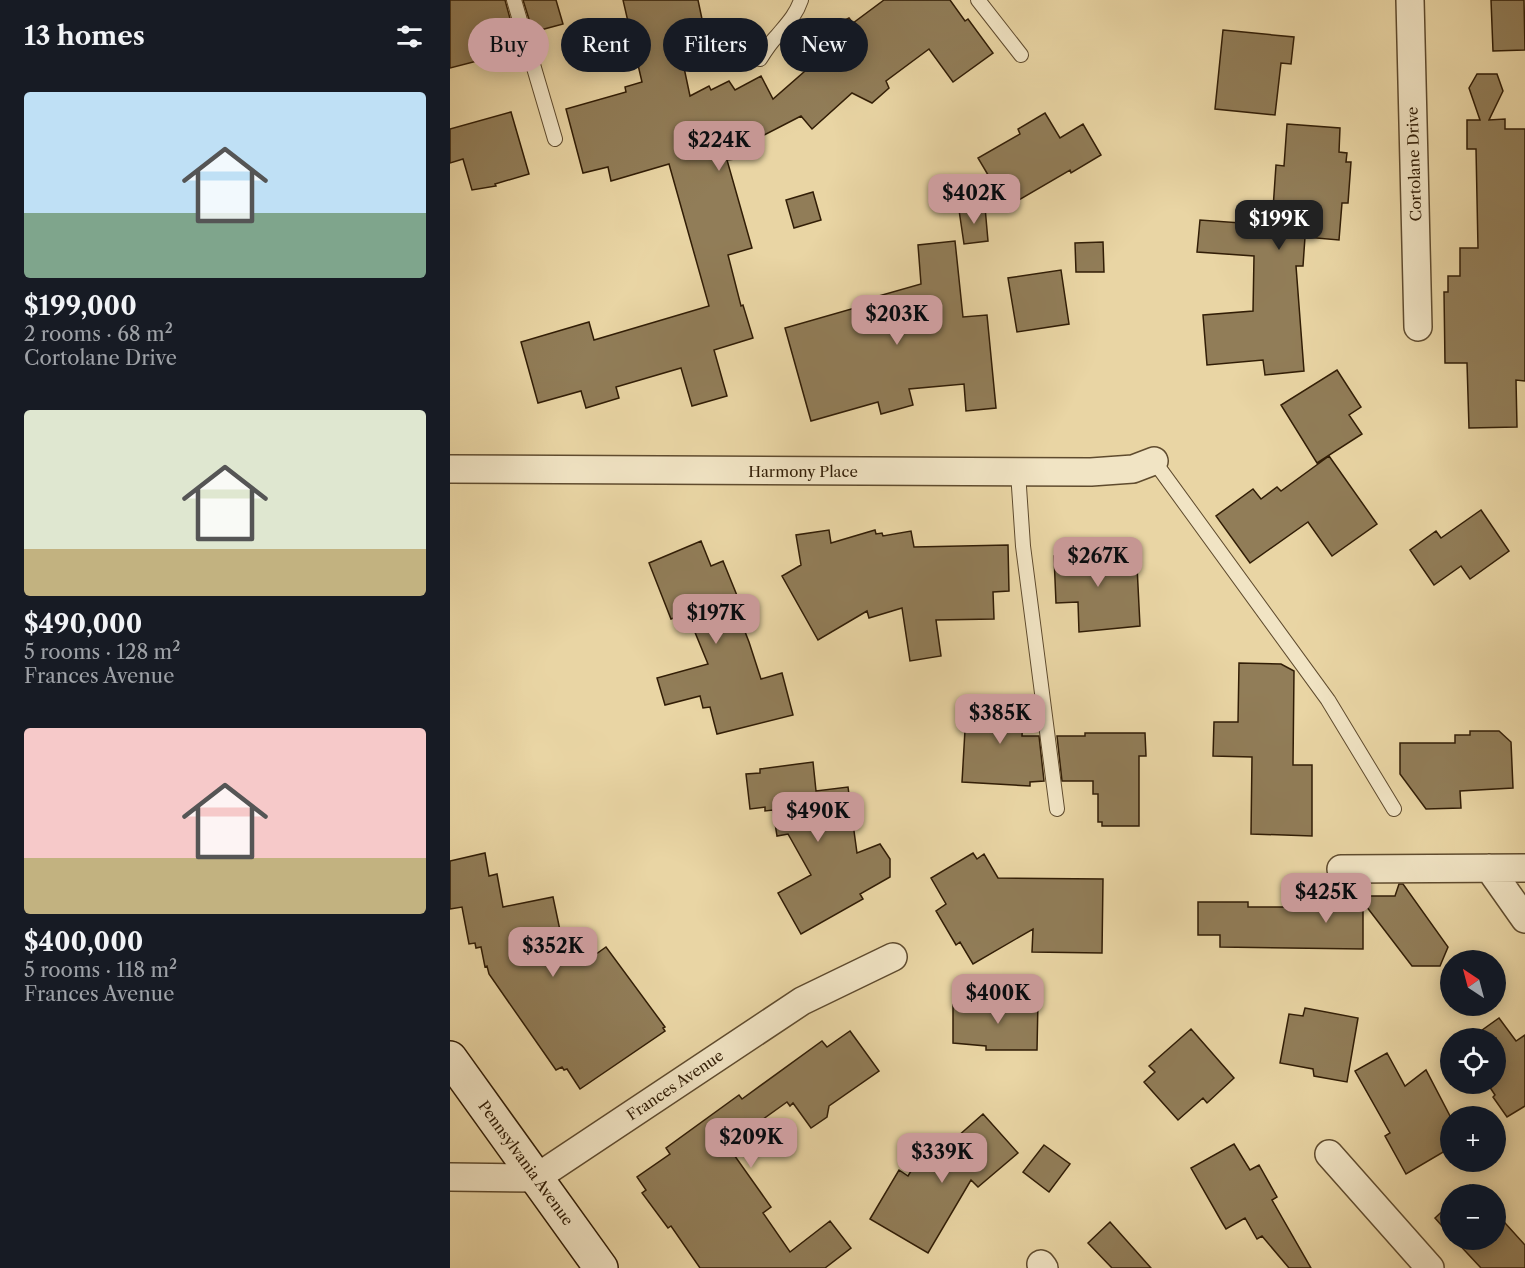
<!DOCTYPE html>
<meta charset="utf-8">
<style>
:root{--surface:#171b24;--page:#242831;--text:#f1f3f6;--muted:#9ea1a6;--accent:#c59692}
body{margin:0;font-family:"Libre Caslon Text",serif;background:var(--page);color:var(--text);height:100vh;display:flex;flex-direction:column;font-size:22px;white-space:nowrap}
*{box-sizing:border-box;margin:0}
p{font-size:20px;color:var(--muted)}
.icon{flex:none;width:33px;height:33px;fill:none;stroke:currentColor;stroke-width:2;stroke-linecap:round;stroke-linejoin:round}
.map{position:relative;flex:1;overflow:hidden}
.panel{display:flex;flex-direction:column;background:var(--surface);width:450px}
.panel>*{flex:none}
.hud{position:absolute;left:18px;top:18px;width:570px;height:54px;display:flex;gap:12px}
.needle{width:39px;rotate:324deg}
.buttons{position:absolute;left:990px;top:950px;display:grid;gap:12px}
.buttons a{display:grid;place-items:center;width:66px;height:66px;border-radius:50%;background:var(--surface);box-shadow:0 3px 15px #0003;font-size:30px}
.price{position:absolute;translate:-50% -51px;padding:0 14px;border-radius:12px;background:var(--accent);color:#111;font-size:20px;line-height:39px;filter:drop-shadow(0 2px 3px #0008)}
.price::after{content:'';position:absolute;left:50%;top:36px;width:18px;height:14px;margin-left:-9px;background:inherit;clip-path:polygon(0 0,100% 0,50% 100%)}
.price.active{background:#222;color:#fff}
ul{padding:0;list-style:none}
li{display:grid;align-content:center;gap:12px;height:318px;padding:0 24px}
li span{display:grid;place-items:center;height:186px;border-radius:6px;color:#555}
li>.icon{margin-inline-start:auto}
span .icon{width:108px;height:108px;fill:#fffc;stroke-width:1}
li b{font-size:26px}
h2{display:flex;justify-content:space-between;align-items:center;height:72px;padding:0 24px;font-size:26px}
.chip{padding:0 21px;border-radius:27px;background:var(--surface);box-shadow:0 3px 15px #0003;font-size:21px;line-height:54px}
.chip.active{background:var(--accent);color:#111}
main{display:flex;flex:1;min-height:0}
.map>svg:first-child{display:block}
.building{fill:#917d58;stroke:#311d06;stroke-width:1.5}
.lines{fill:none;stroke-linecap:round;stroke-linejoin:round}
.service-casing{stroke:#5f4b2e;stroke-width:16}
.minor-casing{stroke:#5f4b2e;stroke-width:30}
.secondary-casing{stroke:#311d06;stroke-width:36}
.service{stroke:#f1e4c4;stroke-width:14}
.minor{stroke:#f1e4c4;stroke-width:27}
.secondary{stroke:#f1e4c4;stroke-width:33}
.labels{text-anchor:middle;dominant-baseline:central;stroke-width:6;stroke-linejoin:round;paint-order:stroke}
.street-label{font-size:15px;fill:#311d06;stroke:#f1e4c4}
</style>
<main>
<section class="panel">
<h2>13 homes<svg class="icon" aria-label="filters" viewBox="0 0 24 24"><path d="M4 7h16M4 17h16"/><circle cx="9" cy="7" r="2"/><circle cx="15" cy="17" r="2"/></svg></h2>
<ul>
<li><span style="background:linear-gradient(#bfe0f5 65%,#7fa58c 0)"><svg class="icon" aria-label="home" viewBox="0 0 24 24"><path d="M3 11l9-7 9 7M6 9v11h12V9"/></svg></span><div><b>$199,000</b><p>2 rooms · 68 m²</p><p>Cortolane Drive</p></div></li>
<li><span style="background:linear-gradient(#dfe7d0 75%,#c2b280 0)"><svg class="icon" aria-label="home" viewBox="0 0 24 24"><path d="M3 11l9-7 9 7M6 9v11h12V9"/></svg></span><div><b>$490,000</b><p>5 rooms · 128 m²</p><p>Frances Avenue</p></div></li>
<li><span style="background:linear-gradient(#f6c9c9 70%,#c2b280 0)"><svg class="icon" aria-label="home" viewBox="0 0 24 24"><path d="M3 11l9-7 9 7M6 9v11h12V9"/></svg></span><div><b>$400,000</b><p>5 rooms · 118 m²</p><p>Frances Avenue</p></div></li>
</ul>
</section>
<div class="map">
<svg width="1075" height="1268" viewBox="0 0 1075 1268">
<rect width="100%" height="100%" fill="#e9d5a4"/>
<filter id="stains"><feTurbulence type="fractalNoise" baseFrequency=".00333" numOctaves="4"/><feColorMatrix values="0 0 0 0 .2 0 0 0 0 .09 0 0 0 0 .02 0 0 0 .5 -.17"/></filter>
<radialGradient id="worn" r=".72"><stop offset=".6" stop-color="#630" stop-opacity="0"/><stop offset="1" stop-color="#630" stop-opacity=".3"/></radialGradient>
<path class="building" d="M0,0H55L65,37L27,49L31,60L0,68Z
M73,0H106L113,24L83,32Z
M173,0H248L256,38L229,44L240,96L259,86L261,90L279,81L285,90L311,76L323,99L379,50L366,35L399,18L403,23L434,0H500L515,21L518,19L543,53L503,82L479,49L436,81L439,88L422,103L402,93L362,129L351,116L289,148L294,158L277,160L302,248L278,255L291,306L293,305L303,338L264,350L277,396L242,406L231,368L166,387L169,398L136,408L131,391L88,403L71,342L139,322L144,340L259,306L219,164L161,181L158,167L133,173L116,109L176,92L175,87L192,82Z
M1041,0H1074L1075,50L1043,51Z
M773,30L844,37L841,64L831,63L825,115L765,109Z
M1027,74H1047L1053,91L1039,120L1055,119V129H1075V381L1066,380L1067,427L1019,428L1017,363H995L994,292H998V276H1010V248H1028L1026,149H1017V120H1030L1019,88Z
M61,112L79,174L45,184L46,186L22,190L13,159L0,163V129Z
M595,113L610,138L633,124L651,155L621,173L620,170L557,207L528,158L570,134L568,129Z
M837,124L890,128L889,152L897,153L896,162H901L898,203H892L889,240L855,237L853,266H846L854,371L815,375L813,360L757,365L753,315L803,311L804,256L747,252L750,220L791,223L792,207L823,209L826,165L834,166Z
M363,192L371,220L344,228L336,200Z
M535,207L538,241L514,244L509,210Z
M505,241L513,317L537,315L546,408L516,411L514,384L459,389L463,405L431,414L428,402L361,421L335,328L405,308L404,303L471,284L468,245Z
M653,242L654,272H626L625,243Z
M611,270L619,324L567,332L558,278Z
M887,370L911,407L899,415L912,434L867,463L831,405Z
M879,456L927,524L882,556L858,522L800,563L766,516L803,489L811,499L827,487L831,491Z
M1031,510L1059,551L1020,579L1011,566L984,585L960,550L986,531L991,538Z
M379,530L381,543L425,530L426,534L432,533L433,536L461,531L464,547L558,545L559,591L543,592L544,619L486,620L491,656L460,661L452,608L419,618L417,611L368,640L332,576L351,565L346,535Z
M251,541L261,566L273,561L288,598L283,601L299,642L311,679L332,673L343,715L267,734L260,707L253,708L250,696L215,705L207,678L258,664L237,613L221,619L199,563Z
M645,542V545H657L658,567L687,566L690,626L629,632L628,602L606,603L604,556L623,555V543Z
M789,663L831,664L844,671L843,765H862V836L801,834L802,757L763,756L764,722H788Z
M519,698L574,701L572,736H589L594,781L580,782V786L512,782L515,730H517Z
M1020,731H1049L1061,742L1063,788L1010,791L1011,808L976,809L950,774V743H1005V735H1020Z
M635,733H695L696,756H689V826H652V822H648V794H643V781H612L607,736H635Z
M363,762L366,791L398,787L407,853L430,844L440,859V877L410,894L413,899L351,934L328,893L361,875L338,834L327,836L323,810L315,811V807L300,809L296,774L310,773V769Z
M35,853L39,876L47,874L53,907L103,897L116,959L127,951L135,962L156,947L215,1027L213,1028L215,1031L130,1089L117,1069L114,1070L112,1067L106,1070L39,974L37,966L35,967L31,947L26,948L25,943L19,944L12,907L0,909V861Z
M523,853L527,859L534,854L548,878L653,879L652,953L582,952L583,929L523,964L510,942L506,945L486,911L496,904L481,878Z
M949,884H953L998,947L990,966H962L913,902V949L770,947V935H748V902H798V907H853V890H894L893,896H945Z
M545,999L588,1000L587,1050H536V1046L503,1043V1004L548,1005Z
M855,1008L908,1018L897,1082L864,1076L863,1069L830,1063L839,1014L853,1016Z
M1049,1018L1066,1041L1075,1035V1106L1057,1117L1043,1097L1045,1095L1037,1083H1046V1038H1021Z
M741,1029L784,1078L757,1103L753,1098L728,1120L694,1082L705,1072L699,1066Z
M400,1031L429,1071L379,1106L377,1117L361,1128L343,1103L340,1106L337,1102L277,1145L321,1207L313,1213L340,1252L380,1221L401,1248L375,1268H250L221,1226L218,1228L192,1193L196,1190L187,1177L220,1154L216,1148L289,1095L292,1099L372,1041L377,1047Z
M937,1053L955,1086L976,1070L1000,1116V1148L956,1174L935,1136L940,1133L905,1071Z
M533,1114L568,1153L528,1187L521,1180L478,1253L420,1219L449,1170L458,1176L466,1163L473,1167Z
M784,1144L800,1170L809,1165L827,1197L822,1200L861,1268H839L812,1236L807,1239L795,1218L776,1229L773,1224L741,1168Z
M594,1145L620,1164L599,1192L573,1172Z
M1020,1185L1028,1194H1011Z
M1000,1204V1235L985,1218Z
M1046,1213L1075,1245V1268H1031L1004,1239H1046Z
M660,1222L701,1268H662L638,1243Z"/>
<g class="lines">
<defs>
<path id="service" d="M64,0L105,139
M528,0L571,55
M310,59C315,51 320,43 327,36C337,24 346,15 351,0
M704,461L878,700L944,809
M568,472L573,546L607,809"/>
<path id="minor" d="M960,0L968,327
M0,469L641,472L683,469L704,461
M1039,868L1075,919
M891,869L1075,868
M879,1154L980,1268
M0,1177L86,1178L352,1001L443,957
M591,1264L594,1268"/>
<path id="secondary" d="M0,1058L151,1268"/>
</defs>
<use href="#service" class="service-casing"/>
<use href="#minor" class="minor-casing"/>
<use href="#secondary" class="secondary-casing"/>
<use href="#service" class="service"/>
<use href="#minor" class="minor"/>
<use href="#secondary" class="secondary"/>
</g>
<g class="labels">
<g class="street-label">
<text transform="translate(964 164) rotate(-92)">Cortolane Drive</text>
<text x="353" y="471">Harmony Place</text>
<text transform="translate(225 1085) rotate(-34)">Frances Avenue</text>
<text transform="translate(76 1163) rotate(54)">Pennsylvania Avenue</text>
</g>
</g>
<rect width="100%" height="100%" filter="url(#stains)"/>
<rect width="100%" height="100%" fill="url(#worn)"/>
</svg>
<div class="buttons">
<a><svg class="needle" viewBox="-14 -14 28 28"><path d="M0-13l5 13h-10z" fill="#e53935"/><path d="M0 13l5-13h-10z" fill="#9ea1a6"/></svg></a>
<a><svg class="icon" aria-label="locate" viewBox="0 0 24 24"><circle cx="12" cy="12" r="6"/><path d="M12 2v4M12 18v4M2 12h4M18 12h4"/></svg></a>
<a>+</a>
<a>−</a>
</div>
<b class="price" style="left:269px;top:172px">$224K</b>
<b class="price" style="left:524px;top:225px">$402K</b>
<b class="price active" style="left:829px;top:251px">$199K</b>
<b class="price" style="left:447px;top:346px">$203K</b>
<b class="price" style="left:648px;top:588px">$267K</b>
<b class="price" style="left:266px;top:645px">$197K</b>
<b class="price" style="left:550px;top:745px">$385K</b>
<b class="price" style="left:368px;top:843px">$490K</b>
<b class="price" style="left:876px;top:924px">$425K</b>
<b class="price" style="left:103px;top:978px">$352K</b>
<b class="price" style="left:548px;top:1025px">$400K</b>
<b class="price" style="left:301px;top:1169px">$209K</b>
<b class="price" style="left:492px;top:1184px">$339K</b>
<div class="hud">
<a class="chip active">Buy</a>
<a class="chip">Rent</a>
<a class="chip">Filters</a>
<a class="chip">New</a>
</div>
</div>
</main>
